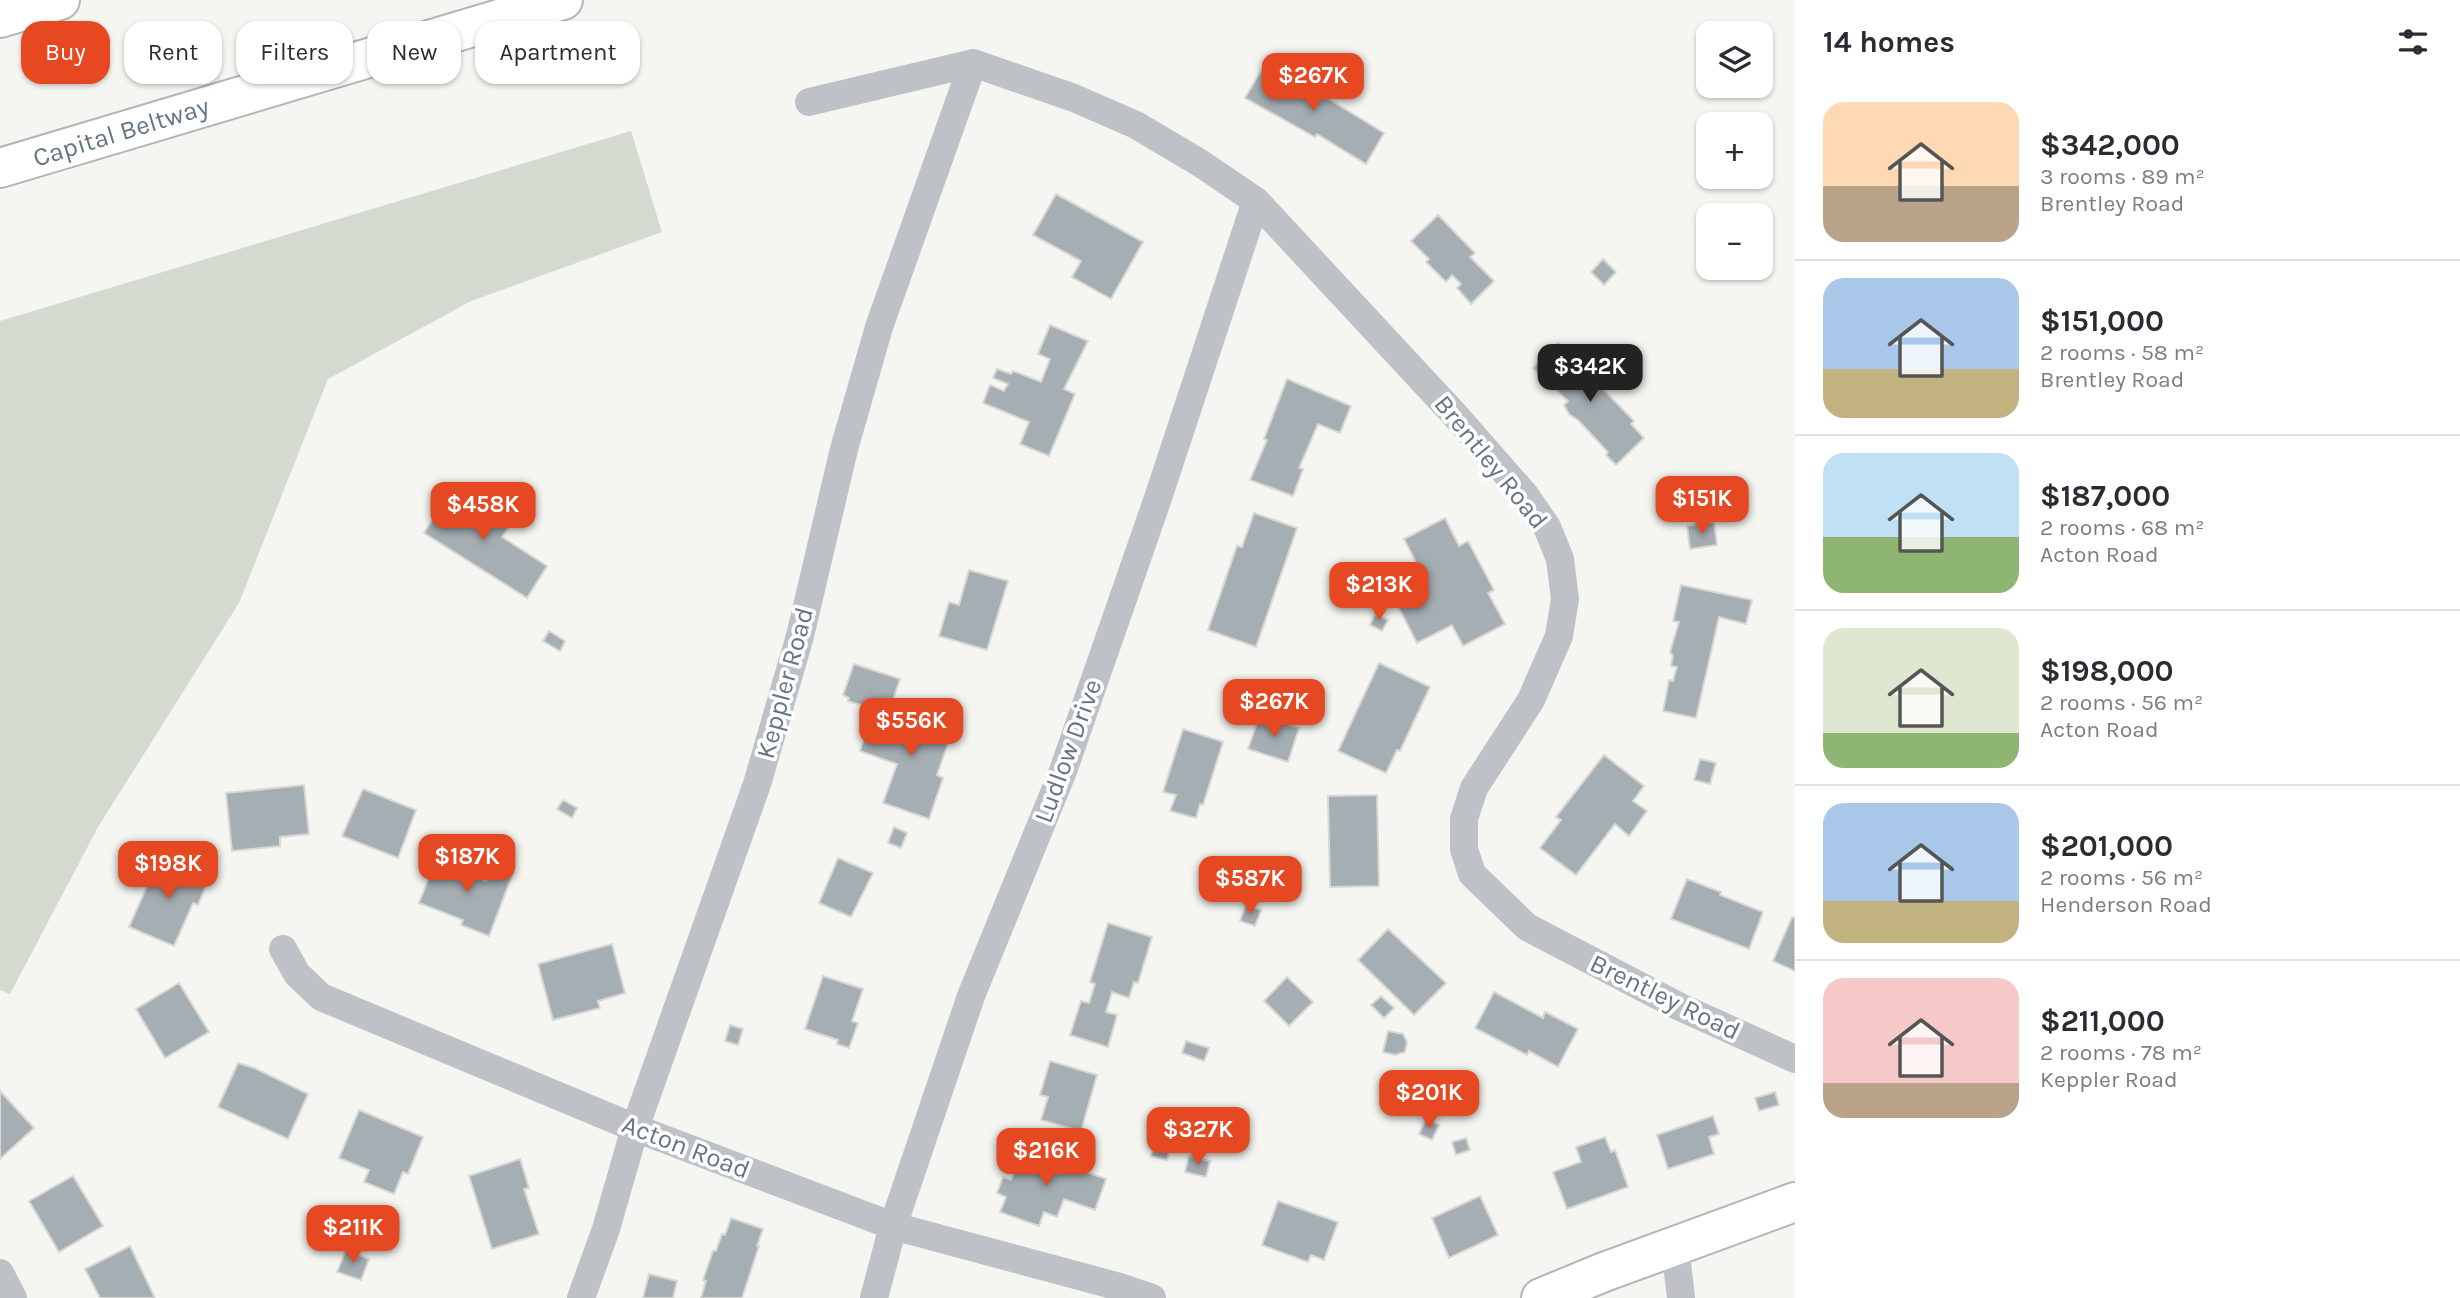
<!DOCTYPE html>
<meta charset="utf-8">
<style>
:root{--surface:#fff;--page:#f7f7f7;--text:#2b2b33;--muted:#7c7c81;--line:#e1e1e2;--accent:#e64921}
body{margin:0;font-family:Karla,sans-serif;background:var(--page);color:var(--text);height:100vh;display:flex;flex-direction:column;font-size:26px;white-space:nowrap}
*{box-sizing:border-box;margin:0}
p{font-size:23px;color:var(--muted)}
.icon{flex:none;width:38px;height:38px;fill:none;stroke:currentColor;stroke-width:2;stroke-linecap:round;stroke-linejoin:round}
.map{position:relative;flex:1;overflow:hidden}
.sheet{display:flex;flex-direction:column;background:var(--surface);width:665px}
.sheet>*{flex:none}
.top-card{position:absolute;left:21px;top:21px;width:665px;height:63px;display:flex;gap:14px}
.fabs{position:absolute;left:1696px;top:21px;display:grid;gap:14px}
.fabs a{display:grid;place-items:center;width:77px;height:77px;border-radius:14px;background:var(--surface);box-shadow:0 2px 5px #0004;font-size:35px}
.price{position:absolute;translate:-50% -60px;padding:0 16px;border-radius:14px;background:var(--accent);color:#fff;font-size:23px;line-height:46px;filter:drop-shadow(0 2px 4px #0008)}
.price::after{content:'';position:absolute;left:50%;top:42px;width:21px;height:16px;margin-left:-10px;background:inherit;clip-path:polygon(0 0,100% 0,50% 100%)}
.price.on{background:#222;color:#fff}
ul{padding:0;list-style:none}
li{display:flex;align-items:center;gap:21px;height:175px;padding:0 28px}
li+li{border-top:2px solid var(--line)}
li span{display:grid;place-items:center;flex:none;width:196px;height:140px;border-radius:21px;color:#555}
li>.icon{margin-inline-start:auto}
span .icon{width:84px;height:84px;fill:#fffc;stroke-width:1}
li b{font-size:30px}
h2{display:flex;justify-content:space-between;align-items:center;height:84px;padding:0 28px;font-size:30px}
.pill{padding:0 24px;border-radius:21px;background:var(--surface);box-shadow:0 2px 5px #0004;font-size:24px;line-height:63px}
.pill.on{background:var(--accent);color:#fff}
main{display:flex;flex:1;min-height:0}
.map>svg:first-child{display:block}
.green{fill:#d5dad1}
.building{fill:#a5aeb3;stroke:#d7d7d4;stroke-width:2}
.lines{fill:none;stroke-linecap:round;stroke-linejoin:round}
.secondary-casing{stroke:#b0b6ba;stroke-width:42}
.highway-casing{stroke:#b1b5b8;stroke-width:42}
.street{stroke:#bec2c6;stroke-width:28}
.secondary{stroke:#fff;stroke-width:38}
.highway{stroke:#fff;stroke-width:38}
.labels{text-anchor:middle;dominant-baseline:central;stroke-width:7;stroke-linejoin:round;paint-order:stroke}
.street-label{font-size:26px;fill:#647683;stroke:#fff}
</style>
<main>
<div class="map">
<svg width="1795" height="1298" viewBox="0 0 1795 1298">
<rect width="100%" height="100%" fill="#f5f5f1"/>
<path class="green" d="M631,131L662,232L471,301L328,379L239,603L98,827L10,994L0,990V321Z"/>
<path class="building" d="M1267,61L1384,133L1366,164L1317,134L1315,137L1245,98Z
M1056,194L1143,242L1111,299L1072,277L1081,261L1033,235Z
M1438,215L1475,253L1470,257L1494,281L1471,304L1457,288L1461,284L1452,275L1446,282L1426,262L1429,259L1411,241Z
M1603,259L1616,272L1604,285L1591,272Z
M1050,325L1088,341L1064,389L1075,394L1049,456L1020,444L1029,422L983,403L990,385L1004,391L1008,384L993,378L997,369L1011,374L1013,371L1041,382L1050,359L1038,354Z
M1558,343L1634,421L1631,424L1644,438L1616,465L1606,455L1608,452L1579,421L1569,414L1564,405L1568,401L1533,368Z
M1287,379L1351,406L1340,433L1318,424L1299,468L1303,469L1293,496L1250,480L1267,440L1264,439Z
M456,483L479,497L474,506L508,528L502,537L547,566L527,598L424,533Z
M1254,513L1297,528L1256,647L1208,630L1237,546L1242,547Z
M1445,518L1459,546L1468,541L1494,590L1488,593L1505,624L1463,646L1452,625L1417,643L1387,585L1419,568L1404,539Z
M1714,522L1717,545L1690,549L1687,526Z
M969,570L1008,581L987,650L939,636L949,602L959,605Z
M1681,585L1752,600L1746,624L1719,617L1696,718L1663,711L1669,680L1673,681L1677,667L1671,666L1673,656L1670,652L1679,622L1673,621Z
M1375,614L1388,620L1382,631L1370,625Z
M549,631L565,641L560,651L543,641Z
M1379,663L1430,687L1400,751L1397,750L1386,773L1338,751Z
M854,664L900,679L889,711L871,705L870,708L848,701L849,698L843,695Z
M915,709L955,723L937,775L943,778L929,819L883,803L897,764L860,751L873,712L910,725Z
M1260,715L1299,728L1288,762L1248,749Z
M1183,729L1223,742L1203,805L1200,804L1196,818L1170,811L1176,795L1163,792Z
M1604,755L1644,786L1633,801L1647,811L1629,836L1615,824L1576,875L1540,848L1561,820L1556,817Z
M1700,759L1716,763L1710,784L1694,780Z
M304,785L309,834L280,837V846L232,851L226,793Z
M363,789L416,810L398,858L342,836Z
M1377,795L1379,886L1330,887L1328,796Z
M563,800L577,808L572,818L557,809Z
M894,827L907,833L901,848L888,843Z
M160,857L209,878L198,905L193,903L174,946L129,927Z
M437,857L482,874L481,879L486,881L493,865L513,873L489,936L461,925L463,920L419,903Z
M838,858L873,873L851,917L819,903Z
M1687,879L1721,892L1720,895L1763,912L1749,949L1671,919Z
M1246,905L1261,910L1255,926L1240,921Z
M1792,917L1795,918V971L1773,961Z
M1108,923L1152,937L1138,983L1134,982L1129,998L1112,992L1106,1012L1117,1015L1108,1047L1070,1035L1081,1001L1089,1003L1095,984L1090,982Z
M1388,929L1446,983L1414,1015L1358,960Z
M612,944L625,993L598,1001L600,1008L553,1020L538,964Z
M823,976L863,989L852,1021L858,1023L849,1048L837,1044L838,1040L805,1029Z
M1287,977L1313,1002L1289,1026L1264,1001Z
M179,983L209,1032L165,1058L136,1009Z
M1494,992L1543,1018L1545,1012L1578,1029L1558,1067L1529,1051L1527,1055L1475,1028Z
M1381,996L1394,1008L1384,1018L1371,1005Z
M730,1025L743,1029L738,1045L725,1041Z
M1388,1031L1403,1034L1407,1042L1405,1052L1395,1055L1383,1052Z
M1186,1041L1209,1048L1204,1061L1182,1053Z
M1050,1061L1097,1075L1081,1131L1041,1120L1048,1097L1040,1095Z
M238,1063L254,1068L308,1094L288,1139L218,1107Z
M0,1091L34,1128L0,1159Z
M1775,1092L1779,1105L1759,1111L1755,1098Z
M359,1110L423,1137L408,1174L403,1172L394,1194L364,1182L369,1170L339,1158Z
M1713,1116L1719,1134L1709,1137L1714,1154L1668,1169L1657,1135Z
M1426,1119L1439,1125L1432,1140L1419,1134Z
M1157,1135L1173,1139L1167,1160L1151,1156Z
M1605,1137L1611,1152L1615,1150L1628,1187L1567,1209L1553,1172L1581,1162L1576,1147Z
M1466,1138L1470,1150L1456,1155L1452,1142Z
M1020,1148L1056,1163L1057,1161L1106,1179L1095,1210L1064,1199L1057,1217L1044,1212L1039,1226L1000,1212L1006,1197L997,1193L1003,1177L1011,1180L1014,1173L1011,1172Z
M1189,1156L1210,1161L1206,1177L1185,1172Z
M520,1159L529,1188L524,1189L539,1234L492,1249L469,1176Z
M73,1176L103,1226L59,1252L29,1201Z
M1480,1196L1498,1235L1449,1258L1432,1218Z
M1278,1201L1338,1222L1324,1260L1311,1255L1308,1262L1262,1245Z
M731,1218L763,1229L757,1246H759L742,1298H701L706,1281L703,1280L713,1251H716L722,1234L725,1235Z
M130,1246L155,1298H100L85,1269Z
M346,1250L369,1259L361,1280L337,1272Z
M649,1274L677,1281L673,1298H643Z"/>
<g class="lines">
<defs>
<path id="secondary" d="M1541,1298L1604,1272L1795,1202"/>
<path id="highway" d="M0,18L60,0
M0,168L563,0"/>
</defs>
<use href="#secondary" class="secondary-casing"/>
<use href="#highway" class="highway-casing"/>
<path class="street" d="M809,102L973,63L1074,98L1136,125L1200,163L1256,201L1454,414L1525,495L1547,527L1560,559L1565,599L1559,636L1531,700L1474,788L1464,819V849L1472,874L1527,927L1678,1006L1795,1059
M283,949L297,974L321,997L635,1128L893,1226L1120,1287L1152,1298
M1675,1246L1681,1298
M0,1273L13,1298
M581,1298L606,1229L635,1128L757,784L800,636L844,449L879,327L973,63
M874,1298L893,1226L971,996L1063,771L1158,498L1256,201"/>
<use href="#secondary" class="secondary"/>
<use href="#highway" class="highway"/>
</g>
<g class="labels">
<g class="street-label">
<text transform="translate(121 132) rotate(-17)">Capital Beltway</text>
<text transform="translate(1491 462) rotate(51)">Brentley Road</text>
<text transform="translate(785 683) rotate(-75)">Keppler Road</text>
<text transform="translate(1068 751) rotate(-70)">Ludlow Drive</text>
<text transform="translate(1665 997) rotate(26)">Brentley Road</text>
<text transform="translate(686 1147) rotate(21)">Acton Road</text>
</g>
</g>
</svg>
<div class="fabs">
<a><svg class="icon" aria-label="layers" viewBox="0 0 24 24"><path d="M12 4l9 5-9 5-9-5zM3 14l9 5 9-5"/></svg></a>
<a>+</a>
<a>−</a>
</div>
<b class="price" style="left:1313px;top:113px">$267K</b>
<b class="price on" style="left:1590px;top:404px">$342K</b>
<b class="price" style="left:1702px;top:536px">$151K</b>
<b class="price" style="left:483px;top:542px">$458K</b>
<b class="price" style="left:1379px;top:622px">$213K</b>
<b class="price" style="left:1274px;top:739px">$267K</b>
<b class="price" style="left:911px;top:758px">$556K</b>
<b class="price" style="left:467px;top:894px">$187K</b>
<b class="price" style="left:168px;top:901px">$198K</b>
<b class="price" style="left:1250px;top:916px">$587K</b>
<b class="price" style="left:1429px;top:1130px">$201K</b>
<b class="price" style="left:1198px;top:1167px">$327K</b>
<b class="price" style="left:1046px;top:1188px">$216K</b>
<b class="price" style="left:353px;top:1265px">$211K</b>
<div class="top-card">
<a class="pill on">Buy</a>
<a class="pill">Rent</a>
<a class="pill">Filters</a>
<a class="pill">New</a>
<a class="pill">Apartment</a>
</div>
</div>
<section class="sheet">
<h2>14 homes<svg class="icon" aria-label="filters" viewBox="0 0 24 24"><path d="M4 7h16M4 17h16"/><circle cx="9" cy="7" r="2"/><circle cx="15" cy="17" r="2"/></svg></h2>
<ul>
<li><span style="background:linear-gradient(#ffd9b3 60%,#b9a48a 0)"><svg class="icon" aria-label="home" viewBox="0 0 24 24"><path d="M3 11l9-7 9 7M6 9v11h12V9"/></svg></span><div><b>$342,000</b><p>3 rooms · 89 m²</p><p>Brentley Road</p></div></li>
<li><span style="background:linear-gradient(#a9c7e8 65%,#c2b280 0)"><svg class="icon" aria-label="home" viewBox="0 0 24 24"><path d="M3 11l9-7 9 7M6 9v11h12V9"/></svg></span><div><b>$151,000</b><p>2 rooms · 58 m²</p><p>Brentley Road</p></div></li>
<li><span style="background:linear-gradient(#bfe0f5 60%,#8fb573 0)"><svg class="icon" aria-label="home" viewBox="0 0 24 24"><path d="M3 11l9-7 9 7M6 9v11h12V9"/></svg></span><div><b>$187,000</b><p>2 rooms · 68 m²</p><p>Acton Road</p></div></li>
<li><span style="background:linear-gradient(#dfe7d0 75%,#8fb573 0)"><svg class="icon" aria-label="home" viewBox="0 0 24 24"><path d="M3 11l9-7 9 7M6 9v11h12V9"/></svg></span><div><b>$198,000</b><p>2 rooms · 56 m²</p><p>Acton Road</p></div></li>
<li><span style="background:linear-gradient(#a9c7e8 70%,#c2b280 0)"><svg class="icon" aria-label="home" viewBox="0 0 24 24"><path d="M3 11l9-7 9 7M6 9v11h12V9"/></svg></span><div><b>$201,000</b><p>2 rooms · 56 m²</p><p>Henderson Road</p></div></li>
<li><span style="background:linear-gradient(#f6c9c9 75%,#b9a48a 0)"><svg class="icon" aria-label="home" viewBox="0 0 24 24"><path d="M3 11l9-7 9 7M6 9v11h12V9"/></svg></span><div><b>$211,000</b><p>2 rooms · 78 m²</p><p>Keppler Road</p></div></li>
</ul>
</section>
</main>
